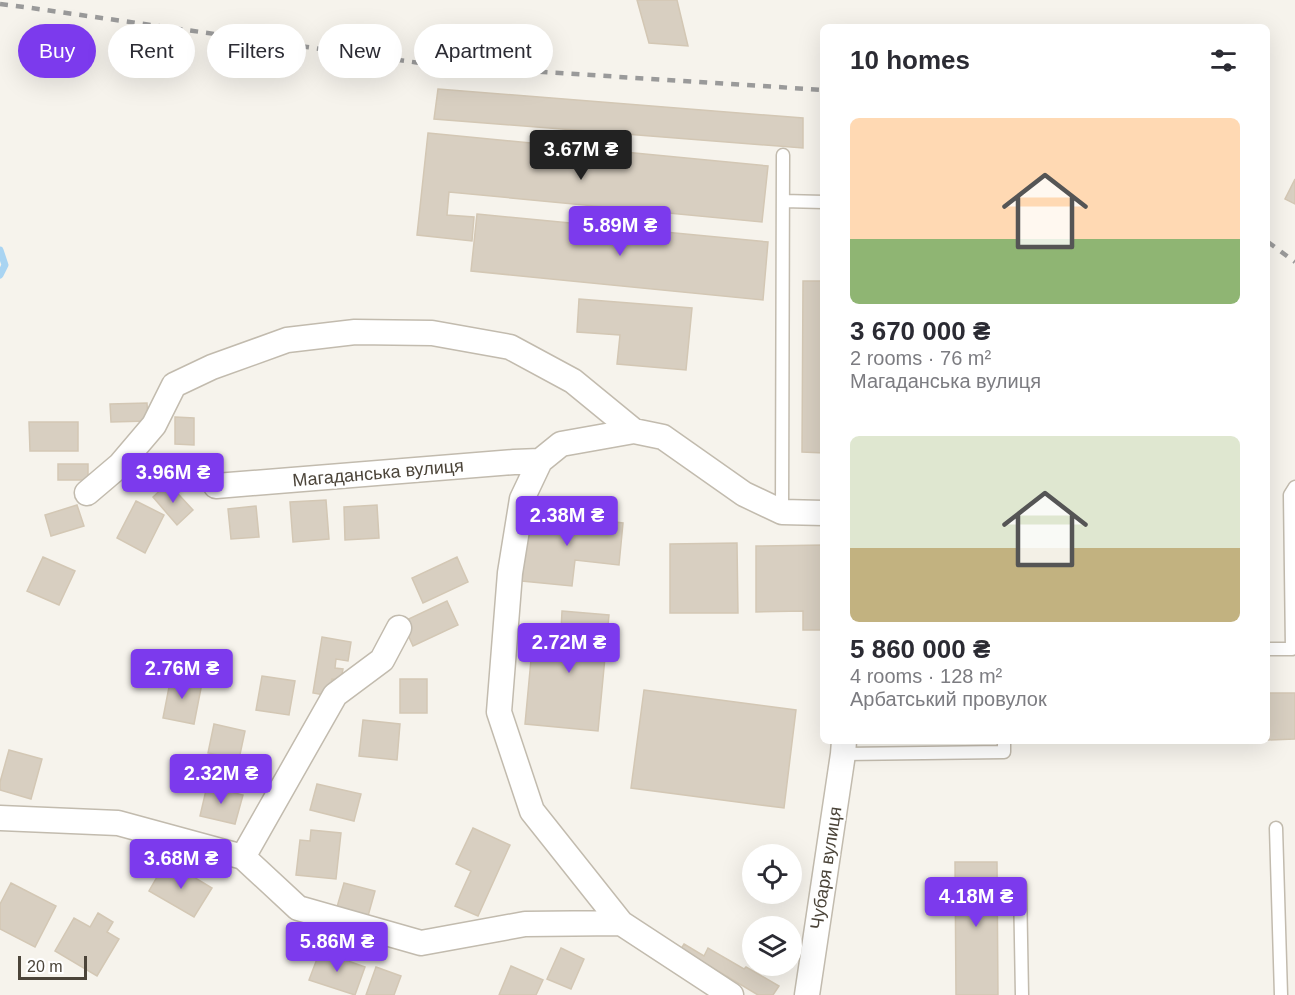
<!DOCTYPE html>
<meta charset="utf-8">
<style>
:root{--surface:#fff;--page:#f2f2f3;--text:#2b2b33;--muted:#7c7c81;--accent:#7c3aed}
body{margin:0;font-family:Arial,sans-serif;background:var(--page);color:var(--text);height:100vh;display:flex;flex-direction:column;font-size:22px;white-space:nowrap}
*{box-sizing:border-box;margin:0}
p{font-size:20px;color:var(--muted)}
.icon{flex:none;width:33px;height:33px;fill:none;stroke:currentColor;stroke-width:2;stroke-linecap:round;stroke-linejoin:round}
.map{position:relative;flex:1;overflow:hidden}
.drawer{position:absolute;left:820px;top:24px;width:450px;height:720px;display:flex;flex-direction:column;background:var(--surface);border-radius:9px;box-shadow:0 6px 24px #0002}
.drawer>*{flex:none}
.guide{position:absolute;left:18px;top:24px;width:570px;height:54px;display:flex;gap:12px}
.tools{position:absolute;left:742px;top:844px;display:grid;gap:12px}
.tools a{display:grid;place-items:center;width:60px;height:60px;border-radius:50%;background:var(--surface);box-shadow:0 6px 24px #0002;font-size:30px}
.scale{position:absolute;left:18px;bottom:15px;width:69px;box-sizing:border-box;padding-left:6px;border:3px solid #4b4439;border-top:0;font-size:16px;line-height:21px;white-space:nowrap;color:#4b4439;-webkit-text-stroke:4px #fff;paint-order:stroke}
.price{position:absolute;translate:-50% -51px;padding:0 14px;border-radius:6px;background:var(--accent);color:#fff;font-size:20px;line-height:39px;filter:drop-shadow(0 2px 3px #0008)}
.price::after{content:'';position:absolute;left:50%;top:36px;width:18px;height:14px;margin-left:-9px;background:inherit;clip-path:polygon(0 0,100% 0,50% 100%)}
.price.on{background:#222;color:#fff}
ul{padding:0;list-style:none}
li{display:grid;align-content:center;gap:12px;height:318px;padding:0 30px}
li span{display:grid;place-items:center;height:186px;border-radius:9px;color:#555}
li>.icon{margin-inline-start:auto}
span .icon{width:108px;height:108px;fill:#fffc;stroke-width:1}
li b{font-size:26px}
h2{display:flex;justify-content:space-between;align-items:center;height:72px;padding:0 30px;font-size:26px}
.pill{padding:0 21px;border-radius:27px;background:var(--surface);box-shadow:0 6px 24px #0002;font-size:21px;line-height:54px}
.pill.on{background:var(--accent);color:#fff}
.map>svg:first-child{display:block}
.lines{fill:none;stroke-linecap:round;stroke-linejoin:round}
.stream{stroke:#a9d4f2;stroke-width:7}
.building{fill:#d8cfc1;stroke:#d3c7b4;stroke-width:1.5}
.service-casing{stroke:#c2bbae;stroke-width:15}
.minor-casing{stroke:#c2bbae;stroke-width:27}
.service{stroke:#fff;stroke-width:12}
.minor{stroke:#fff;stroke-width:24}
.rail{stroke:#9a9a9a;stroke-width:4.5;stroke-dasharray:8 8;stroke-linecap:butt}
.labels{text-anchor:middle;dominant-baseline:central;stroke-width:4.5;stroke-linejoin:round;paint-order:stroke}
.street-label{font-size:18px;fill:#4b4439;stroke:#fff}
</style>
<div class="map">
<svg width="1295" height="995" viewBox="0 0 1295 995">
<rect width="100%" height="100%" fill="#f6f3ec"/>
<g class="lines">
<path class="stream" d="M0,250L5,265L0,275"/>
</g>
<path class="building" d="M637,0H677L688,46L649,43Z
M438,89L803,118V148L434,119Z
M428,133L768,166L762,222L449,192L447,215L474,217L472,241L417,235Z
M1295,179V204L1285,199Z
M477,214L768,242L763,300L471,271Z
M803,281H824V453L802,452Z
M579,299L692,308L686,370L617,364L620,335L577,332Z
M147,403L148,421L111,422L110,404Z
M175,417L194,418V445L175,444Z
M29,422H78V451H30Z
M58,464H88V480H58Z
M168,483L193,510L177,525L153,497Z
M326,500L329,539L293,542L290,502Z
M136,501L164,515L145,553L117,538Z
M77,505L84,526L51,536L45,515Z
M377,505L379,538L345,540L344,507Z
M256,506L259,537L231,539L228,509Z
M529,512L623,523L619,565L575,560L572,586L522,581Z
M737,543L738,613H670V544Z
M824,545V630H803V611L756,612V546Z
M43,557L75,571L59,605L27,591Z
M457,557L468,582L423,603L412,578Z
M447,601L458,625L413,646L402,622Z
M562,611L609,615L598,731L525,724L532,649L540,650L542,629L561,631Z
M322,637L351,642L348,661L336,659L335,668L343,669L341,680L332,679L330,696L313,693Z
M262,676L295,681L289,715L256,710Z
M171,677L202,683L194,724L163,718Z
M400,679H427V713H400Z
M644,690L796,710L784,808L631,788Z
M1268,693H1295V739L1268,740Z
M363,720L400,724L397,760L359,756Z
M214,724L245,731L239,759L208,753Z
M9,750L42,759L31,799L0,790V782Z
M317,784L361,794L354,821L310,810Z
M207,786L243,795L235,824L200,816Z
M473,828L510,845L478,916L455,906L471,871L456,864Z
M311,830L341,833L336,879L296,875L300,840L310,841Z
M955,862H997L998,995H956Z
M172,864L212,888L194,917L149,891L161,870L167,874Z
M11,883L56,906L35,947L0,929V904Z
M344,883L375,891L368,916L337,907Z
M98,913L113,922L107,932L119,939L97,976L55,951L74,918L90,927Z
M684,944L704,956L708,948L744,969L746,967L779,986L773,995H758L681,949Z
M561,948L584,959L571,989L547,979Z
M320,951L365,967L355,995L309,980Z
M511,966L543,980L536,995H499Z
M376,967L401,976L394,995H366Z"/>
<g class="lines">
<defs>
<path id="service" d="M783,201L824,202
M782,512L783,155
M1268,649H1292L1290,495L1295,487
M843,754L1004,752V741
M1276,828L1281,995
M1020,885L1022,995"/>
<path id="minor" d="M216,486L514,462L540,461
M87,493L120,465L154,425L174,385L212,367L287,340L355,332L432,333L510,347L573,381L634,431L663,437L744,494L782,512L824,513
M0,818L118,823L243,857L298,908L421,943L525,924L621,923L731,995
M243,857L335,695L382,660L399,628
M621,923L532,811L499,712L510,573L522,499L540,461L561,444L634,431
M807,995L843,754L844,741"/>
</defs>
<use href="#service" class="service-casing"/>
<use href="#minor" class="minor-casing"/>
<use href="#service" class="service"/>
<use href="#minor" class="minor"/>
<path class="rail" d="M0,4L24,7L434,65L824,90
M1268,242L1295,262"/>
</g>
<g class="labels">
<g class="street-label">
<text transform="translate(378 473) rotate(-5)">Магаданська вулиця</text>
<text transform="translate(826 868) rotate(-81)">Чубаря вулиця</text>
</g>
</g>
</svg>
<div class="tools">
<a><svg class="icon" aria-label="locate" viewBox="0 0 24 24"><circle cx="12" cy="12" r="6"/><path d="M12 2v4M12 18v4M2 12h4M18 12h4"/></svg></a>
<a><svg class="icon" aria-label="layers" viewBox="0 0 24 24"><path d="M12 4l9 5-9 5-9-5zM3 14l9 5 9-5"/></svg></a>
</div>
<div class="scale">20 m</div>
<b class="price on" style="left:581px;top:181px">3.67M ₴</b>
<b class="price" style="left:620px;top:257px">5.89M ₴</b>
<b class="price" style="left:173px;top:504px">3.96M ₴</b>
<b class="price" style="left:567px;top:547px">2.38M ₴</b>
<b class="price" style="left:569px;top:674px">2.72M ₴</b>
<b class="price" style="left:182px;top:700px">2.76M ₴</b>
<b class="price" style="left:221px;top:805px">2.32M ₴</b>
<b class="price" style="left:181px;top:890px">3.68M ₴</b>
<b class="price" style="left:976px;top:928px">4.18M ₴</b>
<b class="price" style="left:337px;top:973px">5.86M ₴</b>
<div class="guide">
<a class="pill on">Buy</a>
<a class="pill">Rent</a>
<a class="pill">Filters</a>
<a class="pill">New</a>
<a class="pill">Apartment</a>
</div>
<section class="drawer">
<h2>10 homes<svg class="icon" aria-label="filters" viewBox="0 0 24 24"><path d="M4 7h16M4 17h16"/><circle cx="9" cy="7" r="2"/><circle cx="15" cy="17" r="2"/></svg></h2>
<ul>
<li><span style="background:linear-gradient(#ffd9b3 65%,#8fb573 0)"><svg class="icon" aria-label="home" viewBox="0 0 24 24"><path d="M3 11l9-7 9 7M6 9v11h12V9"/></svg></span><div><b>3 670 000 ₴</b><p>2 rooms · 76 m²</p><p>Магаданська вулиця</p></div></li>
<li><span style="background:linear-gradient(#dfe7d0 60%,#c2b280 0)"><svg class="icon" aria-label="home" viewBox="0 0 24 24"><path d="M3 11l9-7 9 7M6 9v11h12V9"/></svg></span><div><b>5 860 000 ₴</b><p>4 rooms · 128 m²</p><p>Арбатський провулок</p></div></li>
</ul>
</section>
</div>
